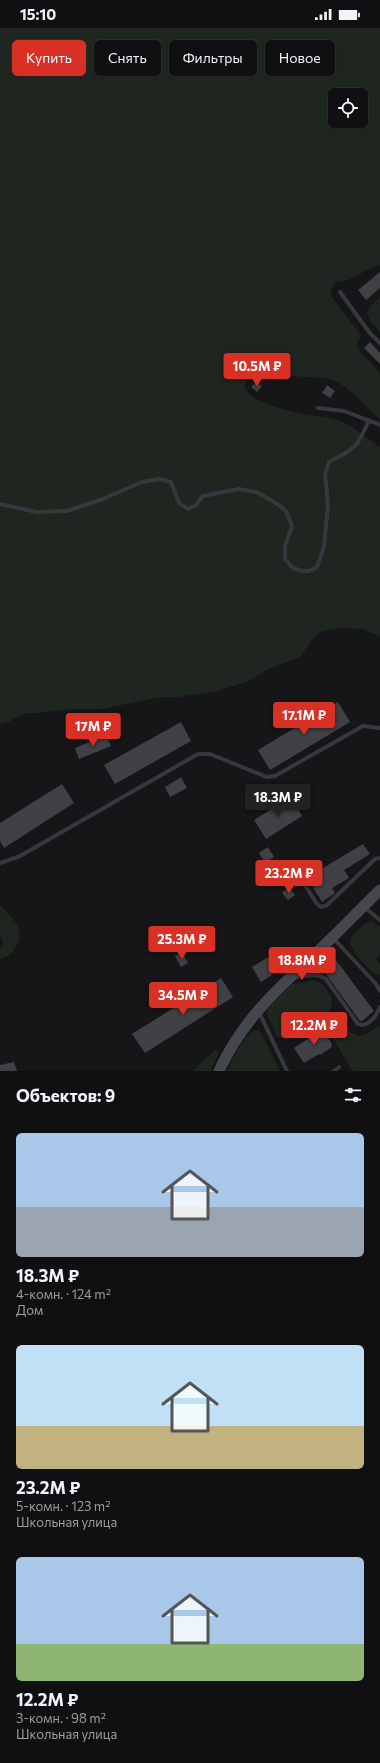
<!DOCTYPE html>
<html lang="ru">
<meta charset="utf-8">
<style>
:root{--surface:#101012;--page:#1e1e20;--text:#f1f3f6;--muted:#9c9d9f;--line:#303032;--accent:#d93025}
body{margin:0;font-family:Commissioner,sans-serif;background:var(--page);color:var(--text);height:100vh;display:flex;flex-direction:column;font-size:15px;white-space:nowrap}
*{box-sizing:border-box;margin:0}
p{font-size:13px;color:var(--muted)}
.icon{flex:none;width:22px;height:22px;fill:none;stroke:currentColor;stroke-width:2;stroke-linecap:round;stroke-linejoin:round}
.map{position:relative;height:1043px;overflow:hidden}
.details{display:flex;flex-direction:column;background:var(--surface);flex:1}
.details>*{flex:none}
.top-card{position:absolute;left:12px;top:12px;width:356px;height:36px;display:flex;gap:8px}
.buttons{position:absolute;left:328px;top:60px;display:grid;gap:8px}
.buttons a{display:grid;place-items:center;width:40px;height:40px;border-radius:6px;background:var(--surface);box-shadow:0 1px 3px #0004,0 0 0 1px var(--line);font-size:20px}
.price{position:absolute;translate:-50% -34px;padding:0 9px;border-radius:4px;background:var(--accent);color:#fff;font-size:13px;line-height:26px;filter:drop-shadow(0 1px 2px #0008)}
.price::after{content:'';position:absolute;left:50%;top:24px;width:12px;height:9px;margin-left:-6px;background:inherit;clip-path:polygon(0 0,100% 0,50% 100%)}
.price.active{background:#222;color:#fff}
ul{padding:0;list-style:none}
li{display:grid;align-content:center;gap:8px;height:212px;padding:0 16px}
li span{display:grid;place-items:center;height:124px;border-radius:6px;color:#555}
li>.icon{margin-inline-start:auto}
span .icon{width:72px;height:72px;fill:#fffc;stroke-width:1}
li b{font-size:17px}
h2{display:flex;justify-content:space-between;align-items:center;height:48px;padding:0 16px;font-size:17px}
.pill{padding:0 14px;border-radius:6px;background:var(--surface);box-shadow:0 1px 3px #0004,0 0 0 1px var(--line);font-size:14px;line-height:36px}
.pill.active{background:var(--accent);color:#fff}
.status{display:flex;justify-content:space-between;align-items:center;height:28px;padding:0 20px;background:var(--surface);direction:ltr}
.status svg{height:11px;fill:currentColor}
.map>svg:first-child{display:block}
.green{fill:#1e261f;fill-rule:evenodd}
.building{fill:#404145}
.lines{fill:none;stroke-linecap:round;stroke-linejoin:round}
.service{stroke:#37383d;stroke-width:4}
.secondary{stroke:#45474d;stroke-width:11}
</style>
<div class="status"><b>15:10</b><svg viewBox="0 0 49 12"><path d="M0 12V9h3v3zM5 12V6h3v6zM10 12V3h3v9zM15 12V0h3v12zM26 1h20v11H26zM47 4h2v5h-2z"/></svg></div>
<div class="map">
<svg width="380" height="1043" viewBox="0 0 380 1043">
<rect width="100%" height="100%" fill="#161618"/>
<path class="green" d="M0,0H380V237C367,239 357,250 345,253C340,254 336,253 333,257C330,261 331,265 332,269L361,307L357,317L359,322L380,345V391C362,376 349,356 326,350L254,346C222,366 283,382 299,385C311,388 326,388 338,392C353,398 367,410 380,419V608L362,601L342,600L321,604L314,609L300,629L268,641L249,653L214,664L177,669H161L101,681H72L38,685H25L8,694L0,696ZM335,67H361V93H335Z
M380,269V304C365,287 362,285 380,269Z
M0,877L18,897L20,909C17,919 11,930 0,931V919L3,915L0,906Z
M372,893L380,899V926L376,931L380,936V946L378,947C370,945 350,922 350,914C350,909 355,905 359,901C363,898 366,894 372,893Z
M313,952L323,956L332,970L331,980L328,985L306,1006L297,1010L285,1012L277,1008L267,987L268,980L292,956Z
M337,996C360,1006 354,1016 378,998L380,999V1043H353L343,1028L331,1005L333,999Z
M255,1002L260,1003L263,1008L280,1043H227C232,1032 244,1007 255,1002Z
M216,1021L219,1025L211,1043H193Z"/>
<path class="building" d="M380,244V260L366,272L358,262Z
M370,314L380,325V336L364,320Z
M256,354L262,358L257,364L251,359Z
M327,357L335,363L330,370L322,365Z
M338,674L350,694L270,742L258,722Z
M181,694L191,713L115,756L104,737Z
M106,707L111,718L79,731L75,720Z
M181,749L187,760L170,769L165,759Z
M62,756L74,775L4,820L0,813V795Z
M291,769L302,788L266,811L254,792Z
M363,816L370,826L344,842L349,850L332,860L335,865L322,874L304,845L315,838L318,843Z
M268,819L274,829L265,835L259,825Z
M289,859L295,867L288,872L282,865Z
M182,924L188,935L181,939L175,928Z
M272,927L281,941L261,954L252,939Z
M336,932L374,983L362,993H360L323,942Z
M221,950L233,969L145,1025L132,1006Z
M322,1001L332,1016L331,1017L332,1019L320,1027L319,1026L304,1035L294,1020Z
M14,1034L17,1043H0V1037Z"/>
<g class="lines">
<path class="service" d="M340,264L369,304L380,315
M318,380L344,383L380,397
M0,476L37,484L67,483L103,471L142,454L159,451L171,454L179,475L188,481L196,477L203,468L239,461L256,464L276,475L286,483L292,498L285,518V531L293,540L302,543H309L317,539L324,519L328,477L325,446L329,434C356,420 357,420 369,392
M0,835L20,828L198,726H210L267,749L275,748L363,698L380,700
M299,848L317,876L321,879L327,877L375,831L380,830
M363,878L380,892
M334,911L376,956L380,963
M293,950C305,948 316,944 326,951L358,996C368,1000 377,987 380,979
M259,984L287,1043
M334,1043L339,1039"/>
<path class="secondary" d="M219,1043C242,993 275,963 315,926C337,906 358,883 380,862"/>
</g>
</svg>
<div class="buttons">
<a><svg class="icon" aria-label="locate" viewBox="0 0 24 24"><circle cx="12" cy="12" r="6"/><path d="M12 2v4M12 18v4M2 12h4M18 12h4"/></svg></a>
</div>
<b class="price" style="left:257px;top:359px">10.5M ₽</b>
<b class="price" style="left:304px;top:708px">17.1M ₽</b>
<b class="price" style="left:93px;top:719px">17M ₽</b>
<b class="price active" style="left:278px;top:790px">18.3M ₽</b>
<b class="price" style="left:289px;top:866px">23.2M ₽</b>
<b class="price" style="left:182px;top:932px">25.3M ₽</b>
<b class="price" style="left:302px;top:953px">18.8M ₽</b>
<b class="price" style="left:183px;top:988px">34.5M ₽</b>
<b class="price" style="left:314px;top:1018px">12.2M ₽</b>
<div class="top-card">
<a class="pill active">Купить</a>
<a class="pill">Снять</a>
<a class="pill">Фильтры</a>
<a class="pill">Новое</a>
</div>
</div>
<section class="details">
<h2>Объектов: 9<svg class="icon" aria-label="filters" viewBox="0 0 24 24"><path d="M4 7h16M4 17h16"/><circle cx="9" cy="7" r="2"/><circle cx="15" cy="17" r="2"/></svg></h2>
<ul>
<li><span style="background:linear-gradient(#a9c7e8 60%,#9aa5b1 0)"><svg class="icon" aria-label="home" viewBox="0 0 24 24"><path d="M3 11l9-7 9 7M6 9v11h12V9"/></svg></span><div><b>18.3M ₽</b><p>4-комн. · 124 m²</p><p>Дом</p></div></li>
<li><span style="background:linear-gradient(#bfe0f5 65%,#c2b280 0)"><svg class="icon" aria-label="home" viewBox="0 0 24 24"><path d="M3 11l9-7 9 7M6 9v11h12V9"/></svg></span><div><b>23.2M ₽</b><p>5-комн. · 123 m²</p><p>Школьная улица</p></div></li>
<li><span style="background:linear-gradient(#a9c7e8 70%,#8fb573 0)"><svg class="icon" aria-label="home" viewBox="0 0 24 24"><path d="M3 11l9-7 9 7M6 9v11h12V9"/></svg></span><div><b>12.2M ₽</b><p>3-комн. · 98 m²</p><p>Школьная улица</p></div></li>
</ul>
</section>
